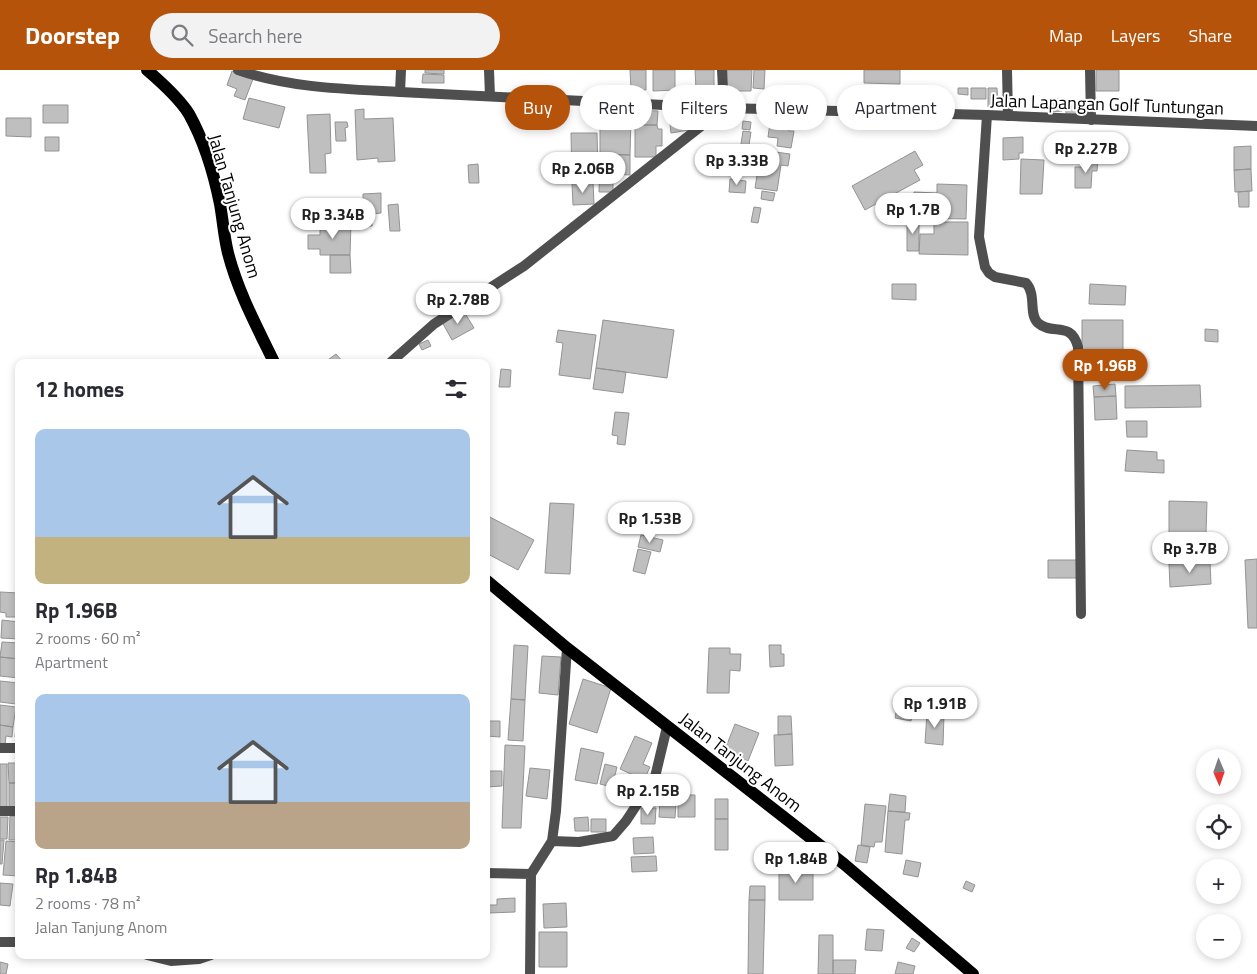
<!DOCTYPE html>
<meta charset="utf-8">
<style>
:root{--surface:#fff;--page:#f2f2f3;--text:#2b2b33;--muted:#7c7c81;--accent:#b45309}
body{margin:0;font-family:"Titillium Web",sans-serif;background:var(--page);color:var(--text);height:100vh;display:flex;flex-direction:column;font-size:19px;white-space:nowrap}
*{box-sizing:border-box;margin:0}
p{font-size:16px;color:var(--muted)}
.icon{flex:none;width:28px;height:28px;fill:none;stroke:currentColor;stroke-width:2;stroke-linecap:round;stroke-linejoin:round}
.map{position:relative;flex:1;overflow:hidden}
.panel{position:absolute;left:15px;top:289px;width:475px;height:600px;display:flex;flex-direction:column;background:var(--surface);border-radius:10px;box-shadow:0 2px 8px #0003}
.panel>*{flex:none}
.top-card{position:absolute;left:505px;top:15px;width:475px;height:45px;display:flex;gap:10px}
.needle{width:32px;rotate:178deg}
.buttons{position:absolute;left:1196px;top:679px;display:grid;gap:10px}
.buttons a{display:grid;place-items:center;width:45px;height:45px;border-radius:50%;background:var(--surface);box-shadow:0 2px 8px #0003;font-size:25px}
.price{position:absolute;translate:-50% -42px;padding:0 11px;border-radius:18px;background:#fff;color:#222;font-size:16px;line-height:32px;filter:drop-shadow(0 1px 2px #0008)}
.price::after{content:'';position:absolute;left:50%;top:30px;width:15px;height:11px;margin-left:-8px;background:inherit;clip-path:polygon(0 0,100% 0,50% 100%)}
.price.selected{background:var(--accent);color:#fff}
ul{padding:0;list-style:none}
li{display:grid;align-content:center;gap:10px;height:265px;padding:0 20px}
li span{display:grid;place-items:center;height:155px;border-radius:10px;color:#555}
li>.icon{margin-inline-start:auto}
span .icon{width:90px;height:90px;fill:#fffc;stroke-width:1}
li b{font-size:21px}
h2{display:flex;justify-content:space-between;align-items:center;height:60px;padding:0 20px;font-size:21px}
.pill{padding:0 18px;border-radius:22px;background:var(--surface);box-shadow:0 2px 8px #0003;font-size:18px;line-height:45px}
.pill.selected{background:var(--accent);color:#fff}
header{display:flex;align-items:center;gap:30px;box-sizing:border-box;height:70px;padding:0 25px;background:var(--accent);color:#fff}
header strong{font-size:24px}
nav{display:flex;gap:28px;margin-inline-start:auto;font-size:18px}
.search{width:350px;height:45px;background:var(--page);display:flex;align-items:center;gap:12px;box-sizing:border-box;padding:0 18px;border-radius:28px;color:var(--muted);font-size:19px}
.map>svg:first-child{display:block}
.building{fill:#bfbfbf;stroke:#939393}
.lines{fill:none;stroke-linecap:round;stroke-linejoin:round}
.minor{stroke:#4f4f4f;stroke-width:10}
.tertiary{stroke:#4f4f4f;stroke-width:10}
.primary{stroke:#000;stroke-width:12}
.labels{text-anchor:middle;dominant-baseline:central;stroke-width:4;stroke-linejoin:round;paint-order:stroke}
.street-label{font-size:18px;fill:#000;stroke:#fff}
</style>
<header>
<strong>Doorstep</strong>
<div class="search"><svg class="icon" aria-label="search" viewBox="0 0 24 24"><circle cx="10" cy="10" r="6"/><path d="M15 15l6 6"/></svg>Search here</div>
<nav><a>Map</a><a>Layers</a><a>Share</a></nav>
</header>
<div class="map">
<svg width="1257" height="904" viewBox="0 0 1257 904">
<rect width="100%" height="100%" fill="#fff"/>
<path class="building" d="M425,0H444V4L425,3Z
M630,0H646V20H631Z
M653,0H675V20L653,21Z
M695,0H714V19H696Z
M727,0H752L751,21H726Z
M754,0H765L764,19L753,18Z
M864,0H900V14L864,13Z
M1096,0H1119V21H1096Z
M232,1L253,9L245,30L234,26L237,19L227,15Z
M423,4L444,5V13H422Z
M958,18H968V25L958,24Z
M971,18H986V29H971Z
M988,18H997L998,36L988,37Z
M249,28L285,37L279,58L243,49Z
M1050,29H1062V41L1050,42Z
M1083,30L1084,43L1066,44V31Z
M43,35H68V53H43Z
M364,39V49L393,48L395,91L378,92V88L357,90L355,40Z
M635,40L658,41L657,55H635Z
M693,42L695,59L671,63L669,46Z
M330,44L331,83L325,84L326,103H310L307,45Z
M6,48H31V67L6,66Z
M600,48L631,49L630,85L600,84Z
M780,50L790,51L789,61H794L791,78L777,76L778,68L768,67L770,53L780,55Z
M743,51L751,52L750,60L742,59Z
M335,52H347L348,57L345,58L346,71H336Z
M635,55H657L658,59H662V76H656V87H635Z
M743,61L751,62L747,88L739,87Z
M571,63H597L598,99H588V112H572Z
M45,67H59V81H45Z
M1023,67V83H1019V89L1003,90V68Z
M1251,76V99L1234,100V77Z
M761,80L790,84L788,96L781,95L777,121L755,118Z
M915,81L923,95L914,100L920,110L865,140L852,116Z
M600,84L630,85V105L613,104V122H599Z
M1087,88H1098L1097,101H1092L1091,118H1075V97H1087Z
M1021,89L1044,90L1042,124H1020Z
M478,94L479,113H469L468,95Z
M1251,99L1252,121L1235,122L1234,100Z
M730,109L746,111L745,123L729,122Z
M593,112L594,134L573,135L572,113Z
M937,114L967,115L966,149L913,148L914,122L937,123Z
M762,121L775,123L773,131L761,129Z
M1249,121V137H1239L1238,122Z
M381,123V143L372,144V156H363V124Z
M398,134L400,161H390L388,135Z
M754,137L761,138L758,153L751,152Z
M907,149H919V181H907Z
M338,151H351L350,185H320V179H308V165H320V159H338Z
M934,152H968V185L919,184L920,164H934Z
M330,185H350L351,203H330Z
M892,214H916V230L892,229Z
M1090,214L1126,216L1125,235L1089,234Z
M463,240L474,258L452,270L442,252Z
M603,250L674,260L667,308L596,298Z
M1082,250H1123V288H1082Z
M1205,259L1218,260V272L1205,271Z
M558,260L596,265L590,309L559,305L563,273L556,272Z
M428,270L431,276L422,280L419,274Z
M336,284L343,292H325Z
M596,298L626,302L623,323L593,319Z
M501,299L511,300L510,317H499Z
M1115,314L1116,326L1094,327L1093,316Z
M1200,315L1201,337L1125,338V316Z
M1116,326L1117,349L1095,350L1094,327Z
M615,342L629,343L625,375L617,374L618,366L612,365Z
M1126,351H1147V367H1127Z
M1127,380L1157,382V390H1164V403L1125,401Z
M1169,431L1207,432L1206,463H1169Z
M550,433L574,434L570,504L545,503Z
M486,445L534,470L518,500L486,483Z
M641,465L663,470L660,482L638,477Z
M638,479L651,482L645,504L633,501Z
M1257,489V558H1248L1245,490Z
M1048,490H1078V508H1048Z
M1210,492L1211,514L1170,517L1169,494Z
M0,522L19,523L18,547H6V543L0,542Z
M2,550L19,552V569L1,568Z
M2,572L19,573V589L0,587Z
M514,575L528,576L525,630L511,629Z
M769,575H781V584H784V596L770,597Z
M709,578H730V584H741L740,601L730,600L729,623H707Z
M542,586L561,587L558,625L539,623Z
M0,587L19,589V608L0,606Z
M583,609L611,618L597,663L569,654Z
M0,611L19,613L16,634L0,632Z
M899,627L916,631L911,651L895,648Z
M511,629L525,630L523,671L508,670Z
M0,635L16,637L13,657L0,655Z
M927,643L944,644L943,675L925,673Z
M17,646H19V668L15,667Z
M778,646H791L792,664L778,665Z
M486,651H500V667L486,666Z
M735,654L759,663L748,691L724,682Z
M0,655L13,657L12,667L6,666L5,676H0Z
M792,664L793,695L775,696L774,665Z
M635,666L652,673L643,694L650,697L644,710L620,699Z
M505,675L525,676L521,758H502Z
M581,678L604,683L597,714L575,710Z
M8,693H19V713H9Z
M0,694H7V738H0Z
M605,694L617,697L612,717L600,714Z
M530,698L550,700L547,729L526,726Z
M486,701H502V716L486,717Z
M661,709L671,710L670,717L677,718L675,748L659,747Z
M9,713H19V737H9Z
M890,724L906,726L905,742L888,741Z
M678,725H695V747H678Z
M715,729H728V749H715Z
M865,734L886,736L882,772H875L874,777L861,775Z
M641,738H656L655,754H641Z
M888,741L910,743L909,750H905L902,784L885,782Z
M10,746H19V770H9Z
M0,747H8L7,769H0Z
M588,747L589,761H575L574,748Z
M591,749H606V762H591Z
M715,749H728V780H715Z
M653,767L654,783L634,784L633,768Z
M0,770H4L2,794H0Z
M6,771L19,772V806L3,805Z
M858,775L870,777L867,793L855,791Z
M656,786L657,801L632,802L631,787Z
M906,790L921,793L918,807L903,804Z
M785,796L804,797V802H813V830H779V801L785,802Z
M966,811L975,815L972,822L963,818Z
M0,813L13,814L10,836L0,835Z
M750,816H765V830H749Z
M486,828H489V843H486Z
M515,828V842L489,843V835H497V829Z
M749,830H765L763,904H748Z
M566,833L567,857L544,858L543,834Z
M867,859L884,860L882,881L865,880Z
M539,862H567V897H539Z
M819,865H833V904H818Z
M912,868L920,873L914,882L906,878Z
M833,890H856L855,904H833Z
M0,892L8,894L6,904H0Z
M898,892L915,896L913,904H895Z"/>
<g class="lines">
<path class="minor" d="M489,0L490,26
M1007,0L1008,46
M1090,0L1091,50
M400,22L401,0
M987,45L979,167L985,197L989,203L995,207L1026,213C1037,225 1028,244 1038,253C1052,266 1071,250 1078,277L1081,544
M391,292L434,254L524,196L724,38L722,0
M0,678H19
M0,741H19
M552,771L579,772L613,766L626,751L655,707L667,657
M486,803L531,804
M0,872H19
M147,885L171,891L199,889L211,885
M530,904L531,804L552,771L556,741L567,578"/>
<path class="tertiary" d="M238,0C289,18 346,19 400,22L724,38L987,45L1257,56"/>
<path class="primary" d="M147,0C161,12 179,28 189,44C204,71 214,104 220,134C223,151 224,167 228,183C238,222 257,257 274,292
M486,510L567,578L844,794L973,904"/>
</g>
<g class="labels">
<g class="street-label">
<text transform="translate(1107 34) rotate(2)">Jalan Lapangan Golf Tuntungan</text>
<text transform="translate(235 136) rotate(74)">Jalan Tanjung Anom</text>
<text transform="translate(741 692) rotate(38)">Jalan Tanjung Anom</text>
</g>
</g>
</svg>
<div class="buttons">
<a><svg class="needle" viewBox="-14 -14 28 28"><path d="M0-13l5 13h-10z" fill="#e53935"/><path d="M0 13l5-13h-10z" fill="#7c7c81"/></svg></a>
<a><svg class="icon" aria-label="locate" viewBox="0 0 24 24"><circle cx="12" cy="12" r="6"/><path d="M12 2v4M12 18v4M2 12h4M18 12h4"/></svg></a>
<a>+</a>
<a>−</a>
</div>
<b class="price" style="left:1086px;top:104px">Rp 2.27B</b>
<b class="price" style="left:737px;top:116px">Rp 3.33B</b>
<b class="price" style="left:583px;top:124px">Rp 2.06B</b>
<b class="price" style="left:913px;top:165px">Rp 1.7B</b>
<b class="price" style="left:333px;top:170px">Rp 3.34B</b>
<b class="price" style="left:458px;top:255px">Rp 2.78B</b>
<b class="price selected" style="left:1105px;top:321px">Rp 1.96B</b>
<b class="price" style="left:650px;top:474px">Rp 1.53B</b>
<b class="price" style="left:1190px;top:504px">Rp 3.7B</b>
<b class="price" style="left:935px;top:659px">Rp 1.91B</b>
<b class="price" style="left:648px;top:746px">Rp 2.15B</b>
<b class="price" style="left:796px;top:814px">Rp 1.84B</b>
<div class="top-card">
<a class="pill selected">Buy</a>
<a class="pill">Rent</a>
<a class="pill">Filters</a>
<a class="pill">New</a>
<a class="pill">Apartment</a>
</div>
<section class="panel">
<h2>12 homes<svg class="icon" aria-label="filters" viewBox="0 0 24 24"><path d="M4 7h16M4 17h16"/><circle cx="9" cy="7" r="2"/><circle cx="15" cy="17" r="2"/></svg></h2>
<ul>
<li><span style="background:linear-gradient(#a9c7e8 70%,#c2b280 0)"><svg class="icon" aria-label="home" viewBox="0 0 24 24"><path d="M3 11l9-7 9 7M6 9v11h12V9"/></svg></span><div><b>Rp 1.96B</b><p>2 rooms · 60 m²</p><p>Apartment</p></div></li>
<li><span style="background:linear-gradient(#a9c7e8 70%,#b9a48a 0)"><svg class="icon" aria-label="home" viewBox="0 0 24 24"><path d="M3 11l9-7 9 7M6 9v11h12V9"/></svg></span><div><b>Rp 1.84B</b><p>2 rooms · 78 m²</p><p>Jalan Tanjung Anom</p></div></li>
</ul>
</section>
</div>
